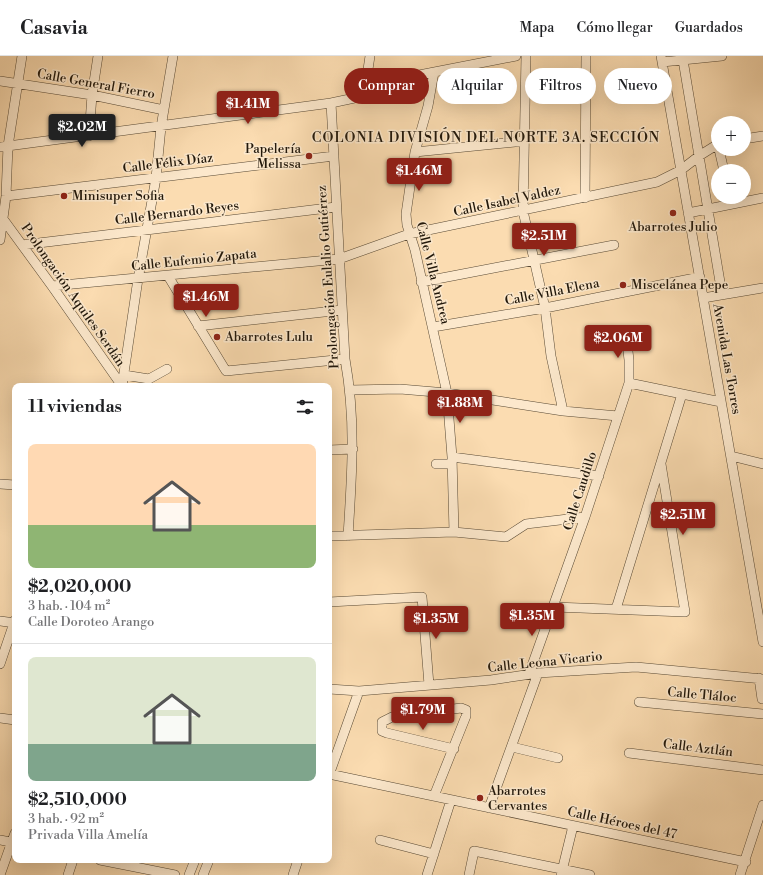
<!DOCTYPE html>
<html lang="es">
<meta charset="utf-8">
<style>
:root{--surface:#fff;--page:#f2f2f2;--text:#202124;--muted:#757577;--line:#e0e0e0;--accent:#8f2418}
body{margin:0;font-family:"Libre Bodoni",serif;background:var(--page);color:var(--text);height:100vh;display:flex;flex-direction:column;font-size:15px;white-space:nowrap}
*{box-sizing:border-box;margin:0}
p{font-size:13px;color:var(--muted)}
.icon{flex:none;width:22px;height:22px;fill:none;stroke:currentColor;stroke-width:2;stroke-linecap:round;stroke-linejoin:round}
.map{position:relative;flex:1;overflow:hidden}
.side{position:absolute;left:12px;top:327px;width:320px;height:480px;display:flex;flex-direction:column;background:var(--surface);border-radius:8px;box-shadow:0 4px 16px #0002}
.side>*{flex:none}
.banner{position:absolute;left:344px;top:12px;width:359px;height:36px;display:flex;gap:8px}
.buttons{position:absolute;left:711px;top:60px;display:grid;gap:8px}
.buttons a{display:grid;place-items:center;width:40px;height:40px;border-radius:50%;background:var(--surface);box-shadow:0 4px 16px #0002;font-size:20px}
.price{position:absolute;translate:-50% -34px;padding:0 9px;border-radius:4px;background:var(--accent);color:#fff;font-size:13px;line-height:26px;filter:drop-shadow(0 1px 2px #0008)}
.price::after{content:'';position:absolute;left:50%;top:24px;width:12px;height:9px;margin-left:-6px;background:inherit;clip-path:polygon(0 0,100% 0,50% 100%)}
.price.selected{background:#222;color:#fff}
ul{padding:0;list-style:none}
li{display:grid;align-content:center;gap:8px;height:212px;padding:0 16px}
li+li{border-top:1px solid var(--line)}
li span{display:grid;place-items:center;height:124px;border-radius:8px;color:#555}
li>.icon{margin-inline-start:auto}
span .icon{width:72px;height:72px;fill:#fffc;stroke-width:1}
li b{font-size:17px}
h2{display:flex;justify-content:space-between;align-items:center;height:48px;padding:0 16px;font-size:17px}
.pill{padding:0 14px;border-radius:18px;background:var(--surface);box-shadow:0 4px 16px #0002;font-size:14px;line-height:36px}
.pill.selected{background:var(--accent);color:#fff}
header{display:flex;align-items:center;gap:24px;box-sizing:border-box;height:56px;padding:0 20px;background:var(--surface);border-bottom:1px solid var(--line)}
header strong{font-size:19px}
nav{display:flex;gap:22px;margin-inline-start:auto;font-size:14px}
.map>svg:first-child{display:block}
.lines{fill:none;stroke-linecap:round;stroke-linejoin:round}
.street-casing{stroke:#584934;stroke-width:10}
.street{stroke:#fce8cc;stroke-width:9}
.poi-dot{fill:#8f2418;stroke:#fce8cc;stroke-width:1.5}
.labels{text-anchor:middle;dominant-baseline:central;stroke-width:3;stroke-linejoin:round;paint-order:stroke}
.street-label{font-size:13px;fill:#22180b;stroke:#fce8cc}
.poi-label{font-size:13px;fill:#22180b;stroke:#fce8cc;text-anchor:start}
.neighbourhood-label{font-size:14px;letter-spacing:1px;fill:#22180b;stroke:#fce8cc}
</style>
<header>
<strong>Casavia</strong>
<nav><a>Mapa</a><a>Cómo llegar</a><a>Guardados</a></nav>
</header>
<div class="map">
<svg width="763" height="819" viewBox="0 0 763 819">
<rect width="100%" height="100%" fill="#fbdcb1"/>
<filter id="stains"><feTurbulence type="fractalNoise" baseFrequency=".005" numOctaves="4"/><feColorMatrix values="0 0 0 0 .2 0 0 0 0 .09 0 0 0 0 .02 0 0 0 .5 -.17"/></filter>
<radialGradient id="worn" r=".72"><stop offset=".6" stop-color="#630" stop-opacity="0"/><stop offset="1" stop-color="#630" stop-opacity=".3"/></radialGradient>
<g class="lines">
<defs>
<path id="street" d="M526,0L523,155L545,252L551,300L563,355
M661,0L763,586
M683,4L722,238
M662,6L722,0
M434,16L428,50L415,96L406,158L407,169L415,194L447,337L452,401L454,476
M0,25L92,39L164,54
M364,40L370,0
M331,47L345,303C356,364 352,418 348,480
M89,80L92,39L98,0
M744,83L763,80
M0,91L331,47L364,40L414,20L516,0
M719,93L724,115
M415,96L525,85
M6,140L334,100
M585,142L586,0
M688,157L763,142
M3,163L52,230L122,330
M0,184L6,140L8,90L22,0
M22,189L336,151
M168,220L226,315L345,303
M421,226L614,189
M52,230L339,203L409,178L657,126L681,114L699,100L718,88
M703,242L763,232
M198,270L342,254
M433,271L545,252L700,221
M124,319L149,323L167,313
M629,327L721,346
M122,330L138,223L156,122L161,71L173,0
M350,334L400,333L447,337L563,355L618,360
M329,394L353,393
M731,400L763,408
M452,401L599,420
M436,408H452
M0,428L15,429
M329,480L454,476L506,481L526,468L585,461
M329,546L422,541L429,629
M554,551L685,556L661,408
M616,553L682,338
M0,565L15,567
M0,608L15,564
M529,618L585,461L629,327V304L626,278
M759,622L762,643
M329,633L359,635L491,624L538,617L636,611L763,623
M639,646L763,658
M0,662L15,664
M512,691L558,702
M629,697L763,714
M329,718L746,806
M329,719L359,635
M434,740L466,660V654L461,652L392,661L382,666V675L387,677L454,693
M489,752L538,617
M0,784L15,787
M380,784L434,798
M100,804L175,819
M0,819L15,777
M68,819L73,804
M189,819L195,804
M203,819L209,804
M293,819L298,804
M427,819L451,744
M469,819L474,795L590,819
M561,819L573,770
M740,819L763,749"/>
</defs>
<use href="#street" class="street-casing"/>
<use href="#street" class="street"/>
</g>
<g class="poi-dot">
<circle cx="309" cy="100" r="4"/>
<circle cx="64" cy="140" r="4"/>
<circle cx="673" cy="157" r="4"/>
<circle cx="623" cy="229" r="4"/>
<circle cx="217" cy="281" r="4"/>
<circle cx="480" cy="742" r="4"/>
</g>
<g class="labels">
<g class="street-label">
<text transform="translate(96 28) rotate(10)">Calle General Fierro</text>
<text transform="translate(168 107) rotate(-7)">Calle Félix Díaz</text>
<text transform="translate(507 145) rotate(-12)">Calle Isabel Valdez</text>
<text transform="translate(177 157) rotate(-7)">Calle Bernardo Reyes</text>
<text transform="translate(194 204) rotate(-6)">Calle Eufemio Zapata</text>
<text transform="translate(433 217) rotate(76)">Calle Villa Andrea</text>
<text transform="translate(328 221) rotate(-94)">Prolongación Eulalio Gutiérrez</text>
<text transform="translate(552 236) rotate(-11)">Calle Villa Elena</text>
<text transform="translate(73 239) rotate(55)">Prolongación Aquiles Serdán</text>
<text transform="translate(727 303) rotate(80)">Avenida Las Torres</text>
<text transform="translate(580 435) rotate(-72)">Calle Caudillo</text>
<text transform="translate(545 606) rotate(-6)">Calle Leona Vicario</text>
<text transform="translate(702 639) rotate(5)">Calle Tláloc</text>
<text transform="translate(698 692) rotate(7)">Calle Aztlán</text>
<text transform="translate(622 767) rotate(12)">Calle Héroes del 47</text>
</g>
<g class="poi-label">
<text x="301" y="93" text-anchor="end">Papelería<tspan x="301" dy="15">Melissa</tspan></text>
<text x="72" y="140">Minisuper Sofia</text>
<text x="673" y="171" text-anchor="middle">Abarrotes Julio</text>
<text x="631" y="229">Miscelánea Pepe</text>
<text x="225" y="281">Abarrotes Lulu</text>
<text x="488" y="735">Abarrotes<tspan x="488" dy="15">Cervantes</tspan></text>
</g>
<g class="neighbourhood-label">
<text x="486" y="82">COLONIA DIVISIÓN DEL NORTE 3A. SECCIÓN</text>
</g>
</g>
<rect width="100%" height="100%" filter="url(#stains)"/>
<rect width="100%" height="100%" fill="url(#worn)"/>
</svg>
<div class="buttons">
<a>+</a>
<a>−</a>
</div>
<b class="price" style="left:248px;top:69px">$1.41M</b>
<b class="price selected" style="left:82px;top:92px">$2.02M</b>
<b class="price" style="left:419px;top:136px">$1.46M</b>
<b class="price" style="left:544px;top:201px">$2.51M</b>
<b class="price" style="left:206px;top:262px">$1.46M</b>
<b class="price" style="left:618px;top:303px">$2.06M</b>
<b class="price" style="left:460px;top:368px">$1.88M</b>
<b class="price" style="left:683px;top:480px">$2.51M</b>
<b class="price" style="left:532px;top:581px">$1.35M</b>
<b class="price" style="left:436px;top:584px">$1.35M</b>
<b class="price" style="left:423px;top:675px">$1.79M</b>
<div class="banner">
<a class="pill selected">Comprar</a>
<a class="pill">Alquilar</a>
<a class="pill">Filtros</a>
<a class="pill">Nuevo</a>
</div>
<section class="side">
<h2>11 viviendas<svg class="icon" aria-label="filters" viewBox="0 0 24 24"><path d="M4 7h16M4 17h16"/><circle cx="9" cy="7" r="2"/><circle cx="15" cy="17" r="2"/></svg></h2>
<ul>
<li><span style="background:linear-gradient(#ffd9b3 65%,#8fb573 0)"><svg class="icon" aria-label="home" viewBox="0 0 24 24"><path d="M3 11l9-7 9 7M6 9v11h12V9"/></svg></span><div><b>$2,020,000</b><p>3 hab. · 104 m²</p><p>Calle Doroteo Arango</p></div></li>
<li><span style="background:linear-gradient(#dfe7d0 70%,#7fa58c 0)"><svg class="icon" aria-label="home" viewBox="0 0 24 24"><path d="M3 11l9-7 9 7M6 9v11h12V9"/></svg></span><div><b>$2,510,000</b><p>3 hab. · 92 m²</p><p>Privada Villa Amelía</p></div></li>
</ul>
</section>
</div>
